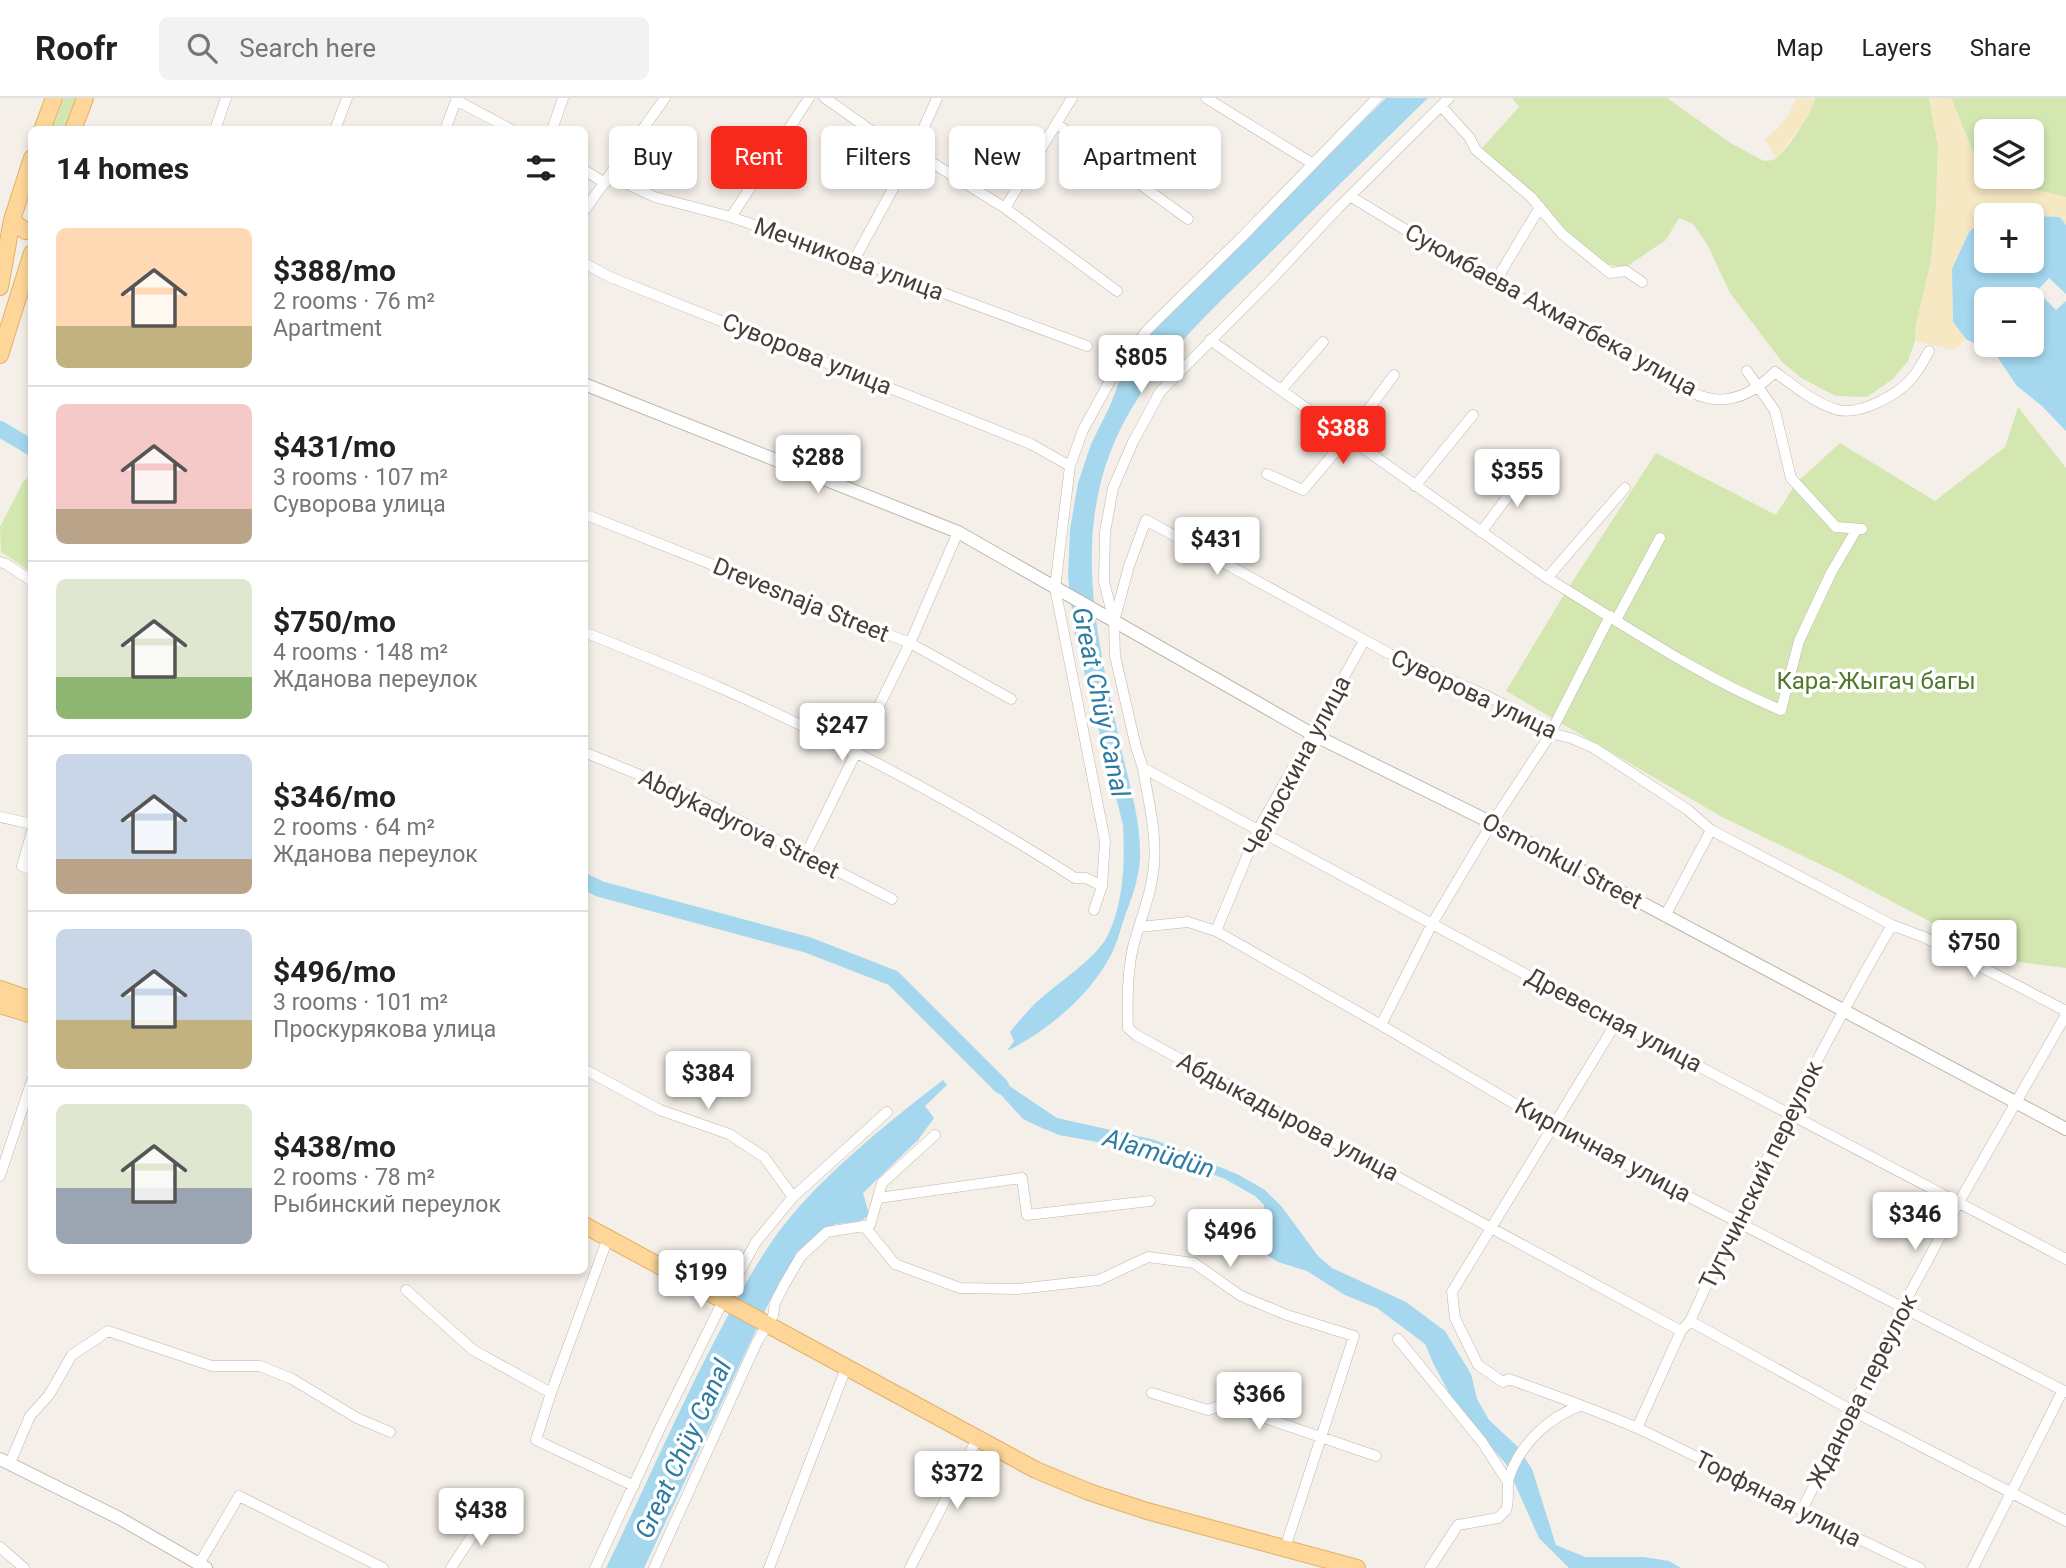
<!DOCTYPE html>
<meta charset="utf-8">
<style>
:root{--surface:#fff;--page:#f2f2f2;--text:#222;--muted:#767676;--line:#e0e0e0;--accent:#f7281c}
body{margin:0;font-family:Roboto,sans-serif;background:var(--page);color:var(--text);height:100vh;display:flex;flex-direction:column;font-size:26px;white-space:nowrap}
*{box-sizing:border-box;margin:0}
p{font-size:23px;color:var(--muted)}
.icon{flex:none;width:38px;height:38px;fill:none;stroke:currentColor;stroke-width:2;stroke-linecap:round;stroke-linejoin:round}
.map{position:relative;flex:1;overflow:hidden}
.drawer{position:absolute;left:28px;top:28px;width:560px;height:1148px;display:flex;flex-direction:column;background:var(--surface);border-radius:10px;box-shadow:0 4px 10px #0003}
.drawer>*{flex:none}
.top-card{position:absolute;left:609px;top:28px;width:665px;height:63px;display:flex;gap:14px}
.fabs{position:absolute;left:1974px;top:21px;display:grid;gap:14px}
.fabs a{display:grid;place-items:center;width:70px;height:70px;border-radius:10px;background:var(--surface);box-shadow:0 4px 10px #0003;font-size:35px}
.price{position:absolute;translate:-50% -60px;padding:0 16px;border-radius:7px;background:#fff;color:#222;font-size:23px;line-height:46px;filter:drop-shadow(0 2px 4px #0008)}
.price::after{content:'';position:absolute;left:50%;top:42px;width:21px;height:16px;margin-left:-10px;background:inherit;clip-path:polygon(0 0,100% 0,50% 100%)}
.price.selected{background:var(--accent);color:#fff}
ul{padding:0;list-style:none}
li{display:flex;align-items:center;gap:21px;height:175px;padding:0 28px}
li+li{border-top:2px solid var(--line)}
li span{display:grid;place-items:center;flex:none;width:196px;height:140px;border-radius:10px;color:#555}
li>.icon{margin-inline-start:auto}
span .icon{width:84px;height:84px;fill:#fffc;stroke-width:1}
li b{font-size:30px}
h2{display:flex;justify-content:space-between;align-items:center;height:84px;padding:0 28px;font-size:30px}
.pill{padding:0 24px;border-radius:10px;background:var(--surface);box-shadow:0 4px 10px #0003;font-size:24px;line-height:63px}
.pill.selected{background:var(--accent);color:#fff}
header{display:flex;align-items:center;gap:42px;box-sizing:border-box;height:98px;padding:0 35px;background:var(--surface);border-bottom:2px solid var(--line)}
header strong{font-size:33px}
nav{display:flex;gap:38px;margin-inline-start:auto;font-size:24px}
.search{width:490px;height:63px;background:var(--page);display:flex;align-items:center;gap:18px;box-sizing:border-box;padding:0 24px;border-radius:10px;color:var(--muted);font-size:26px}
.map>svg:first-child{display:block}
.green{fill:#d4e7b1}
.sand{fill:#f7e8c4}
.water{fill:#a5d8ef;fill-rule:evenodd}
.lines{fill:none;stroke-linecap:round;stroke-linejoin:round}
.river{stroke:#a5d8ef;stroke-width:16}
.minor-casing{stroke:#bfb6aa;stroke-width:11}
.tertiary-casing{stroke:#bfb6aa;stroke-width:14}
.primary-casing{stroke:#e2b167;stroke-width:18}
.minor{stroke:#fff;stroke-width:10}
.tertiary{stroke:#fff;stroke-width:12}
.primary{stroke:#fdd698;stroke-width:16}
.labels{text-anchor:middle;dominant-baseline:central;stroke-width:7;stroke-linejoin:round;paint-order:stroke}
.street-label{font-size:24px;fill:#473f37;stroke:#fff}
.park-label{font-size:24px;fill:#4f782a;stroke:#fff}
.water-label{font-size:26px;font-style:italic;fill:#2e7ca2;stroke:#fff}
</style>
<header>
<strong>Roofr</strong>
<div class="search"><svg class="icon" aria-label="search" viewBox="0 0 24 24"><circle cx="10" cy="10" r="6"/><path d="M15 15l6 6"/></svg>Search here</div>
<nav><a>Map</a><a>Layers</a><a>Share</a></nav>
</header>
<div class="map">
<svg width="2066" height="1470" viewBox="0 0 2066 1470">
<rect width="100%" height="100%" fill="#f4efe8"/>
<path class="green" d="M64,0H77L65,31L52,32Z
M1512,0H1667L1732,46L1764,63C1768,62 1772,63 1775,61C1788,53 1810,15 1815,0H1929L1938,47L1936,111L1931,163L1916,227L1915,243L1908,263L1893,281L1867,299L1836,298L1801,280L1782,264L1730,195L1707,146L1693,126L1679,120L1666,142L1626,169L1603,166L1568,136L1533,96L1482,50L1519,9Z
M1951,0H2066V99L1992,82L1989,79H2032V33H1986V76L1978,67Z
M2018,309L2066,370V870L2003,862L1838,775L1720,718L1506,593L1565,495L1656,355L1776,417L1796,385L1840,345L1935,403L2005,349Z
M31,376H32L31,474L1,454L0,429L23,384Z"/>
<path class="sand" d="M1796,0L1815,1L1809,17L1776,61L1765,41C1780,29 1790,18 1796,0Z
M1929,0H1951C1962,28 1972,63 1993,82L2066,99V127L2060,119L1986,117L1969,134L1952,171L1953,224L1966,241L1953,252L1915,243L1916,227L1931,163L1936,111L1938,47Z"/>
<path class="water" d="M1386,0H1428C1376,51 1324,101 1273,152C1211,213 1142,272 1110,355C1072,455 1102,559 1123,659C1131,691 1141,726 1140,760C1139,779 1133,797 1126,815C1122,827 1118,841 1113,853C1092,896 1049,932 1007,953L1014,943L1010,934C1019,923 1029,911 1039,902C1059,884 1094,862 1107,839C1124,806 1125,762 1123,727L1075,538L1068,479L1070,431L1078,385L1091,346L1109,310L1127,264L1158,228Z
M2032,118L2060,119L2066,127V196L2049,180L2037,193L2056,212L2066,203V333L2042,308L2017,288L1996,257L1966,241L1953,224L1952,171L1969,134L1986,119V163H2032ZM2032,201V247H1986V201Z
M991,971L1005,985L1057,1020L1155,1042L1239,1077L1265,1092L1282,1109L1318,1158L1332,1170L1406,1204L1445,1233L1471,1276L1477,1301L1489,1322L1517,1348L1532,1371L1556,1447L1585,1459H1644L1669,1463L1681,1470H1569L1539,1440L1506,1366L1459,1313L1434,1267L1425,1246L1377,1210L1345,1197L1307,1173L1278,1164L1267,1157L1264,1107L1255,1098L1225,1081L1178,1063L1141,1052L1059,1037L1042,1030L1023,1021L983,977Z
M943,982L947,987L925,1008L934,1020L918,1042L863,1095L869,1116C860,1129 843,1122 831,1128L793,1167L773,1196L644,1470H606C646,1388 681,1305 724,1225C744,1188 765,1149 792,1117C836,1066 890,1023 943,982Z"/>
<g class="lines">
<path class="river" d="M0,331L32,350
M584,783L600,791L808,847L893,880L1001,988"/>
<defs>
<path id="minor" d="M825,0L900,53L923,59L1005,110L1117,193
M1206,0L1313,66
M1449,0L1338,110L1272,181L1160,294L1133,344L1113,390L1105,434L1104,483L1114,524L1115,558L1136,649L1143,670L1616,925L2066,1161
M456,2L512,32
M1441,8L1469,39L1476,52L1531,99L1562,136L1610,175L1626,173L1642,184
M1057,26L1188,121
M215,32L226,0
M335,32L347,0
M445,32L457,0
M552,32L563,0
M584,72L605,85
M610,78L655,99L731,119L854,162L1087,248
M1350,98C1443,155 1536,211 1632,262C1654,274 1689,298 1713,301C1737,304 1759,290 1775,274C1793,287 1813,304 1835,311C1857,319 1897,298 1912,280C1919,272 1924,262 1929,253
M1005,110L1072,0
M584,113L665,0
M731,119L809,0
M854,162L912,56L937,0
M584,165L610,179L1031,346L1070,368
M1495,184L1540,109
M1210,242L1547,480L1625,390
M1747,273L1775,313L1791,380L1836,429L1862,431
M1281,292L1323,244
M1267,376L1303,392L1347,340L1394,277
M1415,388L1473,317
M584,416L910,545L1011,601
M1481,434L1529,370
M0,464L6,466L32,483
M1547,480C1623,526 1698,578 1781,612L1799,543L1831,475L1855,434
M1115,520L1129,468L1146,422L1390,556L1483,596L1512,611L1545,634L1571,640L1594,650L1688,712L1711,732L1892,827L1926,840L2066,913
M1616,522L1660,440
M584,534C631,553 677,571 723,591C844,645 963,708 1075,780H1086L1102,788
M584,654L695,700L892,801
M1143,670C1148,702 1157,735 1154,766C1152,795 1140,822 1133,849C1127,875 1127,904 1128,930L1136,937L1681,1233
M0,719L32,726
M32,733L22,768L32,772
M806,756L910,545L958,434
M1094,812L1102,788L1105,743L1055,490L1070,368L1083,332L1117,270L1148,231L1243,138L1377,0
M1665,818L1711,732
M1139,829L1188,824L1216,833L1381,927L1552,1028L2066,1294
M1216,833L1258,732L1364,543
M1616,925L1452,1194L1455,1220L1478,1267L1503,1284L1509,1281C1552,1297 1597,1312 1639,1331C1734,1375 1825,1427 1920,1470
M1381,927L1433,824L1492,725L1548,640L1610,518
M584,971L660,1012L729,1036L764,1059L793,1099
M0,1078L32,982
M878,1100L1022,1080L1027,1117L1150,1103
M864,1128L895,1166L960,1190L1018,1191L1099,1182L1148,1159L1194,1165L1241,1198L1287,1217L1354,1238L1285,1450
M608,1140L551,1295L536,1342L634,1388
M406,1192L473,1252L551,1295
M1690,1223L1851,1312L2066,1423
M1398,1241L1482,1344L1508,1384
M1152,1295L1208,1312L1224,1306L1376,1358
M1637,1330L1681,1233L1690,1223C1752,1088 1817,955 1892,827
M10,1365L30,1318L49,1297L72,1257L108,1233L212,1268H260L292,1281L357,1320L390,1334
M1802,1412L1903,1208L1959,1104L2066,917
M0,1449L24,1470
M199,1466L239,1398L383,1470
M451,1470L487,1415
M595,1470L662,1326L723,1203L756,1144L793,1099L887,1014
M654,1470L757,1244L773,1218L775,1205L784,1187L801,1158L827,1134L870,1127L882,1085L935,1037
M769,1470L846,1270
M910,1470L977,1341
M1430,1470L1458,1427L1498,1420L1506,1412C1510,1402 1506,1390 1509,1380C1519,1347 1549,1319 1580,1308
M1973,1470L2063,1292"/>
<path id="tertiary" d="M584,286L958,434L1312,636L1492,725L2066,1031
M0,1361L119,1420L206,1470"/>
<path id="primary" d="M42,32L54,0
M73,32L85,0
M12,122L25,133L32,132
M0,189L12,122L32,60
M0,257L32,155
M0,891L32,902
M0,907L32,917
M584,1127L1036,1372L1089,1394L1147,1413L1357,1470"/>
</defs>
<use href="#minor" class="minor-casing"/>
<use href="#tertiary" class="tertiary-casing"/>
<use href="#primary" class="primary-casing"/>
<use href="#minor" class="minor"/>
<use href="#tertiary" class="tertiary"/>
<use href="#primary" class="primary"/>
</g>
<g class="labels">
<g class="street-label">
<text transform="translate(849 161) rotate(20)">Мечникова улица</text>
<text transform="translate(1551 212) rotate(29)">Суюмбаева Ахматбека улица</text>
<text transform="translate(807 256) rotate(22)">Суворова улица</text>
<text transform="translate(801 502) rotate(22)">Drevesnaja Street</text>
<text transform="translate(1474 596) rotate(25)">Суворова улица</text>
<text transform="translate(1297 668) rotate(-62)">Челюскина улица</text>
<text transform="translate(739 726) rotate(26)">Abdykadyrova Street</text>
<text transform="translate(1562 763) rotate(28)">Osmonkul Street</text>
<text transform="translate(1614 922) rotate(28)">Древесная улица</text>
<text transform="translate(1288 1019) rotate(28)">Абдыкадырова улица</text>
<text transform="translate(1603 1052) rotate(28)">Кирпичная улица</text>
<text transform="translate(1761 1077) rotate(-64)">Тугучинский переулок</text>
<text transform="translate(1862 1293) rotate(-63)">Жданова переулок</text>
<text transform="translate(1778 1401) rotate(27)">Торфяная улица</text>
</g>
<g class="park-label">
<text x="1876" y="583">Кара-Жыгач багы</text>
</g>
<g class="water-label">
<text transform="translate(1101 604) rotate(78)">Great Chüy Canal</text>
<text transform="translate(1159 1055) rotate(17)">Alamüdün</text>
<text transform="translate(683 1351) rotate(-65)">Great Chüy Canal</text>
</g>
</g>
</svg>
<div class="fabs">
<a><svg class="icon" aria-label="layers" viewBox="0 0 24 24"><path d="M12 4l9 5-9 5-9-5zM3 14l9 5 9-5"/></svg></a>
<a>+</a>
<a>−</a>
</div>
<b class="price" style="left:1141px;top:297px">$805</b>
<b class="price selected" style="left:1343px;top:368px">$388</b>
<b class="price" style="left:818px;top:397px">$288</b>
<b class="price" style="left:1517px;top:411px">$355</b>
<b class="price" style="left:1217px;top:479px">$431</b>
<b class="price" style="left:842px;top:665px">$247</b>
<b class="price" style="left:1974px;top:882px">$750</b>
<b class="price" style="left:708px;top:1013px">$384</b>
<b class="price" style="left:1915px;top:1154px">$346</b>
<b class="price" style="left:1230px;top:1171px">$496</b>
<b class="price" style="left:701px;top:1212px">$199</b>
<b class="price" style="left:1259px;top:1334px">$366</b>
<b class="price" style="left:957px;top:1413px">$372</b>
<b class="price" style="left:481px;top:1450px">$438</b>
<div class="top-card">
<a class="pill">Buy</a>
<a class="pill selected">Rent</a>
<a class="pill">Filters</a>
<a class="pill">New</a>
<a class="pill">Apartment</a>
</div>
<section class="drawer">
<h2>14 homes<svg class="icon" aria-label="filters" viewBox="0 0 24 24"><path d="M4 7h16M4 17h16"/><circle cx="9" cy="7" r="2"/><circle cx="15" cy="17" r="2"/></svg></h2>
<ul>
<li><span style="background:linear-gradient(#ffd9b3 70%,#c2b280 0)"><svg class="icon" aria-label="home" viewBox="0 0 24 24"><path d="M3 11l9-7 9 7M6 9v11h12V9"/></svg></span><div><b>$388/mo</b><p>2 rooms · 76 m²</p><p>Apartment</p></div></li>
<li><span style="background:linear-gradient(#f6c9c9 75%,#b9a48a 0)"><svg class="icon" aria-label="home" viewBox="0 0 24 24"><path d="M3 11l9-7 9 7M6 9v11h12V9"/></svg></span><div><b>$431/mo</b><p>3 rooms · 107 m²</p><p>Суворова улица</p></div></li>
<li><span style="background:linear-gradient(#dfe7d0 70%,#8fb573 0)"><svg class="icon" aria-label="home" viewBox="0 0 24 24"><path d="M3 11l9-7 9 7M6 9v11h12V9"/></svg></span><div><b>$750/mo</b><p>4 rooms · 148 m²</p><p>Жданова переулок</p></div></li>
<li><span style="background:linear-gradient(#c9d6e8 75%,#b9a48a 0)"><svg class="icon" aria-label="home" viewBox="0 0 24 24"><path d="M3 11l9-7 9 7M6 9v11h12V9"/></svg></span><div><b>$346/mo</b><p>2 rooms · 64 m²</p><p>Жданова переулок</p></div></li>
<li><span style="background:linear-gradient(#c9d6e8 65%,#c2b280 0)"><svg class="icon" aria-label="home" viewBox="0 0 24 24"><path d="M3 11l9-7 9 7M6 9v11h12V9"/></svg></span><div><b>$496/mo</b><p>3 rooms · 101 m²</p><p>Проскурякова улица</p></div></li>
<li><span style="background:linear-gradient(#dfe7d0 60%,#9aa5b1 0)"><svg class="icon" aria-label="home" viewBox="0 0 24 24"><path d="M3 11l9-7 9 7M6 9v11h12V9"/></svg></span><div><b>$438/mo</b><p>2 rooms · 78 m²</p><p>Рыбинский переулок</p></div></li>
</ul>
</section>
</div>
